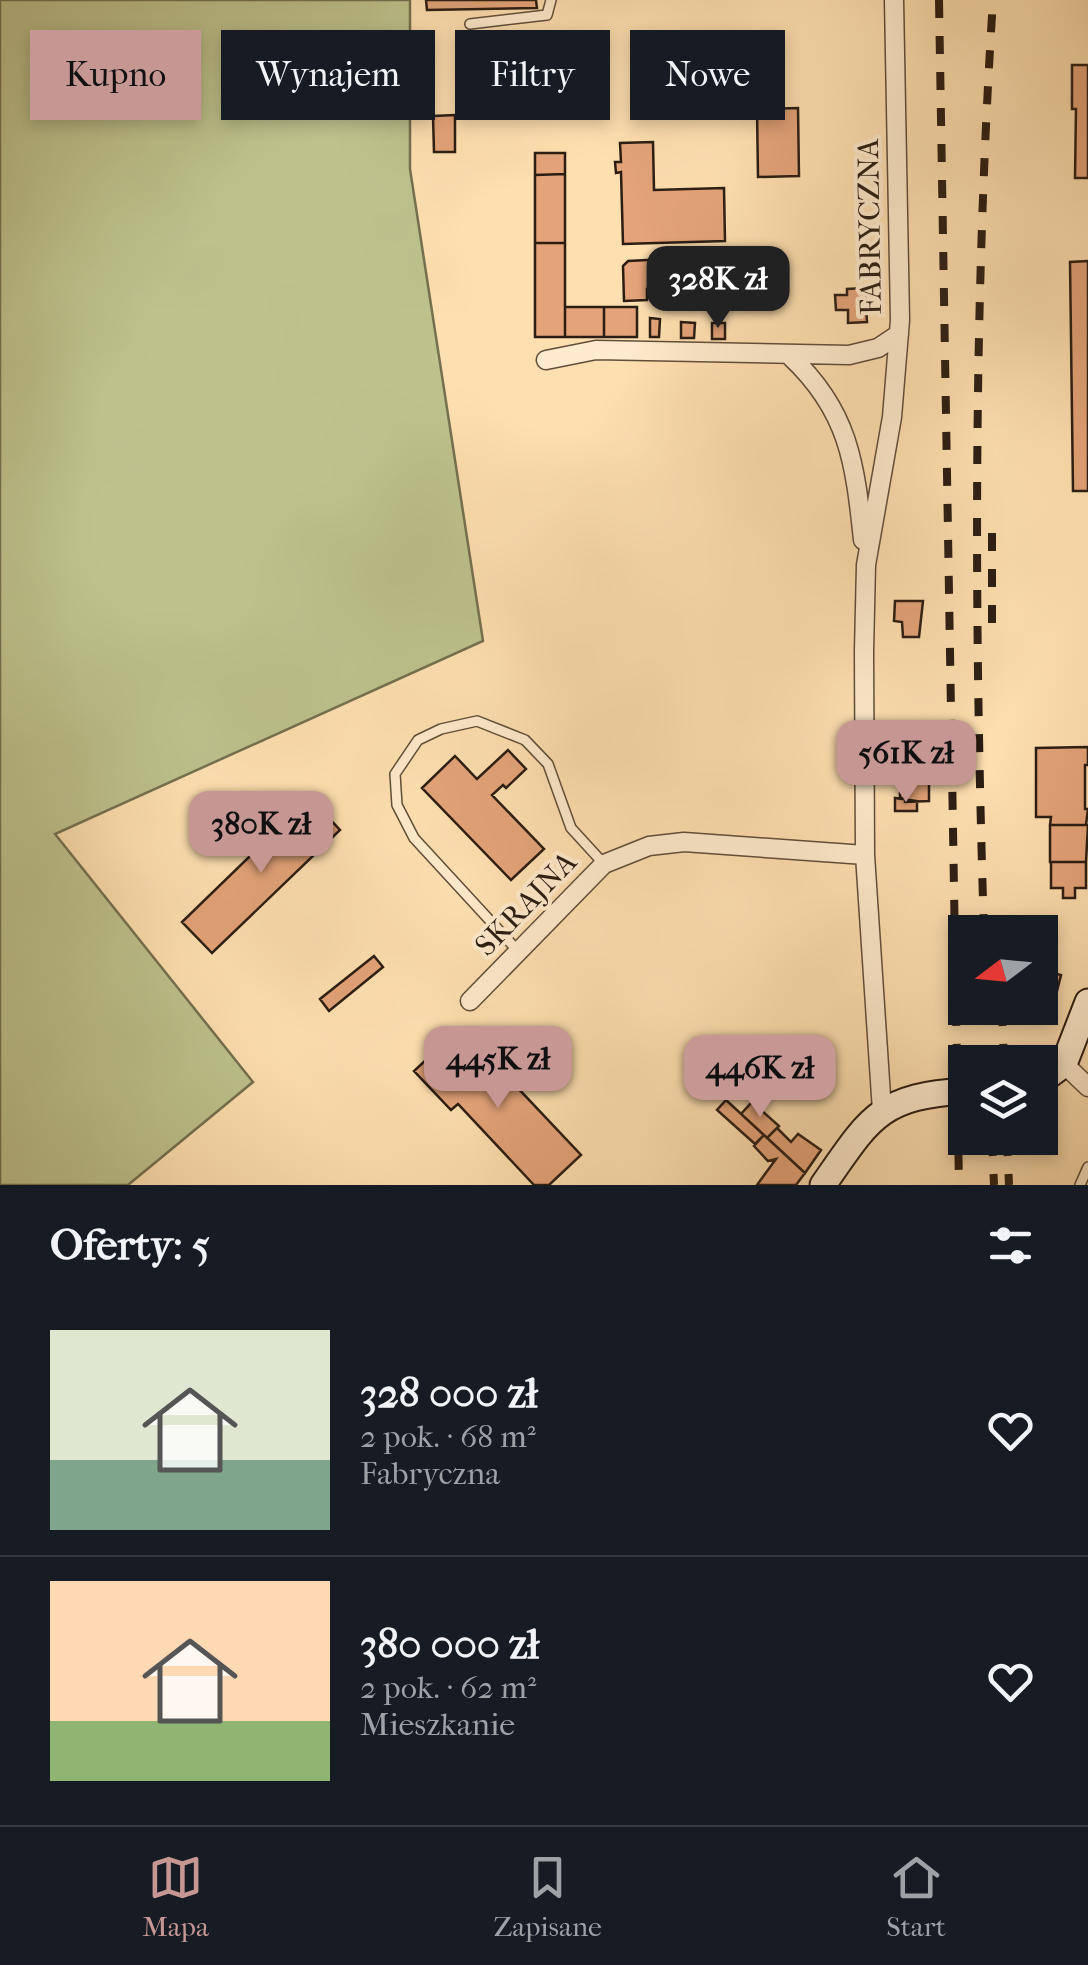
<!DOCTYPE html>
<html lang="pl">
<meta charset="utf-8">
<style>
:root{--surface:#171b24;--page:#20242c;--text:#f1f3f6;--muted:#9ea1a6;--line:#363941;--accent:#c59692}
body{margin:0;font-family:"IM FELL French Canon",serif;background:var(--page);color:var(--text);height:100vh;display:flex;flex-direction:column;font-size:38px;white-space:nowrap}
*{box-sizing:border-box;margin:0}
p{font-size:32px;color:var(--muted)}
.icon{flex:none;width:55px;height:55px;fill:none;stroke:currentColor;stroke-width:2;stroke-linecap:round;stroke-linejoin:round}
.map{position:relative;height:1185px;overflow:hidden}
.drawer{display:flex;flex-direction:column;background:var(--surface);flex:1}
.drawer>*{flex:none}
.guide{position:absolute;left:30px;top:30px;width:1030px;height:90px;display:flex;gap:20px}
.needle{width:65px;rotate:254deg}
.buttons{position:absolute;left:948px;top:915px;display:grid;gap:20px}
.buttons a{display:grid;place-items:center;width:110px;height:110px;border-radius:0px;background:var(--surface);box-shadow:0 5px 15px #0003;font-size:50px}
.price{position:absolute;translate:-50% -85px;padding:0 22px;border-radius:20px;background:var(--accent);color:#111;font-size:32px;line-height:65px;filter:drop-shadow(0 2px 5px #0008)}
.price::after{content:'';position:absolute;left:50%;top:60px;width:30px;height:22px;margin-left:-15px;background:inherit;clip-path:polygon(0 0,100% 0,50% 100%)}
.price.current{background:#222;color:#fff}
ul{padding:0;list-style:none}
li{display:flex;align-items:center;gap:30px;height:250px;padding:0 50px}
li+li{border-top:2px solid var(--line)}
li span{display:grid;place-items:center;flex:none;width:280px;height:200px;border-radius:0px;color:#555}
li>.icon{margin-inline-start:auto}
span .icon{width:120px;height:120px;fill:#fffc;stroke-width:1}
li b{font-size:42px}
h2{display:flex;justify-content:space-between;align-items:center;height:120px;padding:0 50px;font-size:42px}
.chip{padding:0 35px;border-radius:0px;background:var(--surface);box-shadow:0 5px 15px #0003;font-size:35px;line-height:90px}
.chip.current{background:var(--accent);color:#111}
.tabs{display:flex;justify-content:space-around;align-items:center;height:140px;border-top:2px solid var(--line);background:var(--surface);font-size:28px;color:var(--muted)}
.tabs a{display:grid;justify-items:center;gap:5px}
.tabs .current{color:var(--accent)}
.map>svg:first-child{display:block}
.green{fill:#bdc28d;stroke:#747050;stroke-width:2.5}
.building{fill:#e4a379;stroke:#2b1d13;stroke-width:2.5}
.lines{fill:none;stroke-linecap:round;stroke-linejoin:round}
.lane-casing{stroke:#604e3a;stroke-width:12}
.street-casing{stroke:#604e3a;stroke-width:21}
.secondary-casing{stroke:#2b1d13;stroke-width:29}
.lane{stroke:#feeacc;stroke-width:9}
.street{stroke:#feeacc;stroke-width:18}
.secondary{stroke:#feeacc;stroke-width:25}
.rail{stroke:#2b1d13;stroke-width:8;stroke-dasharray:18 18;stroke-linecap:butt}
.labels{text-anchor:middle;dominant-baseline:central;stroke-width:8;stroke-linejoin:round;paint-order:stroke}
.street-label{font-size:30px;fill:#2b1d13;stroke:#feeacc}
</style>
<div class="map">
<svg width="1088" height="1185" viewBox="0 0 1088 1185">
<rect width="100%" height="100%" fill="#fedfb0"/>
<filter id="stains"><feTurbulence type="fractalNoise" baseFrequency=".002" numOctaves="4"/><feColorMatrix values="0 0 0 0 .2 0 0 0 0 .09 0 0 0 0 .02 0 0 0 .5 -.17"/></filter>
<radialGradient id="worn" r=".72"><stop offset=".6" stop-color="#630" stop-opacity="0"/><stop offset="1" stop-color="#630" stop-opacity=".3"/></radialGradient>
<path class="green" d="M0,0H410V169L483,641L55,834L253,1082L128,1185H0Z"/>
<path class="building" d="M426,0H536L537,8L427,10Z
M1072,65H1088V178H1075L1076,109H1072Z
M798,108L799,176L758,177L757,109Z
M455,115V152H434L433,116Z
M653,142L654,190L724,188L725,241L623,244L621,172L616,173L615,162H621L620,143Z
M535,153H565V174L535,175Z
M565,174V243H535V175Z
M535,243H565V337H535Z
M726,256V279L676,280V290L647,289V300L624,301L623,266L628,261Z
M1088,261V491H1073L1070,262Z
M865,288L867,322L848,323V310H836L835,295H847V289Z
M565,307H604V337H565Z
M604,307H637V337H604Z
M650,318L660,319L659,337H650Z
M681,322L695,323L694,338H681Z
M712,323H725V339H712Z
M895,601H923L919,637H903L902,622L894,621Z
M1088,747V765H1085V809H1088L1086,825H1050L1051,817H1036V748Z
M508,750L526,769L506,788L503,785L492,795L544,849L511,880L422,788L455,756L477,779Z
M912,767H929V801L905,802V798H900V793H905L904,783H912Z
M310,798L340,830L212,953L182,922Z
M895,798L917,801V811H895Z
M1050,825H1088L1086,862H1050Z
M1051,862H1086V888H1075V898H1063V888H1051Z
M374,956L383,967L329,1011L320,999Z
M1040,969L1061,975L1056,995L1040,991Z
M455,1033L492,1073L498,1067L581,1155L549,1185H534L458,1104L451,1110L414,1071Z
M726,1100L764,1135L755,1144L717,1110Z
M752,1102L779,1126L767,1138L741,1114Z
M777,1128L791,1142L798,1134L821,1150L805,1173L767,1138Z
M764,1135L805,1173L796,1185H757L776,1159L768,1161L754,1146Z"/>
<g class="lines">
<defs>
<path id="lane" d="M470,24L547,15L551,0
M518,951L414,838L397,805L395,774L418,740L441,729L477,721L525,740L548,764L571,828L604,864
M1080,1185L1088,1167"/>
<path id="street" d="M790,356C849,411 855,463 863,540
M546,360L596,350L849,355L878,348L899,334
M470,1001L604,864L649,846L684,842L865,855
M1064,1064L1088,1087
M882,1111L865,855L864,651L866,565L892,417L900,320L894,0"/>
<path id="secondary" d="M1040,1082L1064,1064L1088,1002
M823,1185C869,1119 879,1096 965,1091"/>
</defs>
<use href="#lane" class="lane-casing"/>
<use href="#street" class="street-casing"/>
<use href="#secondary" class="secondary-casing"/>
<use href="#lane" class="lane"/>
<use href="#street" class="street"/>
<use href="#secondary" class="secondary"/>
<path class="rail" d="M939,0L959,1185
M992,533V633
M984,932C974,622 973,310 993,0
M1002,1008L1004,1062
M992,1138L994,1185
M1007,1138L1009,1185"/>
</g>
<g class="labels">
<g class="street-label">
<text transform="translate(870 227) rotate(-91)">FABRYCZNA</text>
<text transform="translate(526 904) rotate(-46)">SKRAJNA</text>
</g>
</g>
<rect width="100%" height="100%" filter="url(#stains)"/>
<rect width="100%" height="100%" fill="url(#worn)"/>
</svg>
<div class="buttons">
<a><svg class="needle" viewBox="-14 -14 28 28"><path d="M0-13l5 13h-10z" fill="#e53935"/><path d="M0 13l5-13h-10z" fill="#9ea1a6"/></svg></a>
<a><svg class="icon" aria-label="layers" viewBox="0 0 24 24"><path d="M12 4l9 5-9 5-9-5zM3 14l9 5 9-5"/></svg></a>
</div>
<b class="price current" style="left:718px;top:331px">328K zł</b>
<b class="price" style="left:906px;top:805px">561K zł</b>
<b class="price" style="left:261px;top:876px">380K zł</b>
<b class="price" style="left:498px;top:1111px">445K zł</b>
<b class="price" style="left:760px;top:1120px">446K zł</b>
<div class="guide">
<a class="chip current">Kupno</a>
<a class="chip">Wynajem</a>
<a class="chip">Filtry</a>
<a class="chip">Nowe</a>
</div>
</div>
<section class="drawer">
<h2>Oferty: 5<svg class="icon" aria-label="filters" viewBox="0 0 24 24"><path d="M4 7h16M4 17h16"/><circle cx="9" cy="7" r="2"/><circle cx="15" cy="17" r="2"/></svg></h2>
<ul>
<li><span style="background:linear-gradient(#dfe7d0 65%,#7fa58c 0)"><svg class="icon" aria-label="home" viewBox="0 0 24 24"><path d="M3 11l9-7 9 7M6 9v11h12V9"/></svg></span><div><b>328 000 zł</b><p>2 pok. · 68 m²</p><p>Fabryczna</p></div><svg class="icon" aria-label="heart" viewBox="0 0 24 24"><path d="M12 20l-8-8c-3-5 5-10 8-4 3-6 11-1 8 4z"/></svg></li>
<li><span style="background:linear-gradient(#ffd9b3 70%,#8fb573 0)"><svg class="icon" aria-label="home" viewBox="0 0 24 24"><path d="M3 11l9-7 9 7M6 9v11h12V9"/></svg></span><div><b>380 000 zł</b><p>2 pok. · 62 m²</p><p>Mieszkanie</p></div><svg class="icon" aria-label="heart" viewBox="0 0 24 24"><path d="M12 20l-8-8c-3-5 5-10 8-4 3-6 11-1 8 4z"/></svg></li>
</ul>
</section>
<nav class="tabs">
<a class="current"><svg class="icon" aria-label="map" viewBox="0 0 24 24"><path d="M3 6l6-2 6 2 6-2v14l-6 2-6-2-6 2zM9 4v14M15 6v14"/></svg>Mapa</a>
<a><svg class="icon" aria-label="saved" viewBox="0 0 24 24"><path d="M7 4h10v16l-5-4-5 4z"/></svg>Zapisane</a>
<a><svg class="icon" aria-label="home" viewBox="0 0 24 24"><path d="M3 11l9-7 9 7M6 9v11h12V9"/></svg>Start</a>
</nav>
